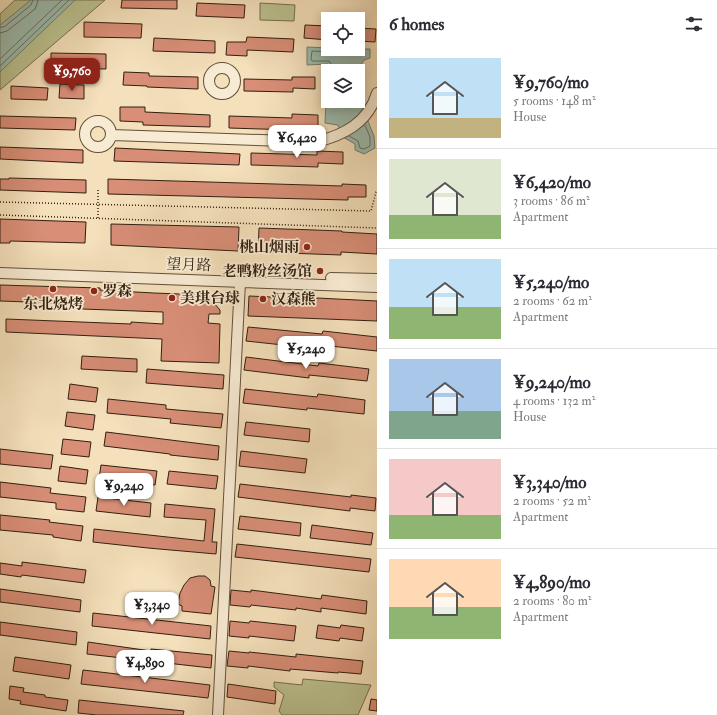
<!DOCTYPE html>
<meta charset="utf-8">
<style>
:root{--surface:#fff;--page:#f7f7f7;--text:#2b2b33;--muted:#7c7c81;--line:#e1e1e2;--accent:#8f2418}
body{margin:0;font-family:"IM FELL Double Pica","Noto Serif SC",serif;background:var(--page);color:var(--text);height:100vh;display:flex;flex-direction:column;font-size:15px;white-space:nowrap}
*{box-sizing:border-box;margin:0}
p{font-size:13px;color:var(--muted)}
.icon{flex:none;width:22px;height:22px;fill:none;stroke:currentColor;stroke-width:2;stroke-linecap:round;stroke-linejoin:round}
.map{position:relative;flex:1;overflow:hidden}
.sheet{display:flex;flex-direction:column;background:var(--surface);width:340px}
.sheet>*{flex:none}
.controls{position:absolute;left:321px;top:12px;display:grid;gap:8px}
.controls a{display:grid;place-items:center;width:44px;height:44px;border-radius:0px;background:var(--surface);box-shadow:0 2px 10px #0003;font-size:20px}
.price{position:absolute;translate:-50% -34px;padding:0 9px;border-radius:8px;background:#fff;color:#222;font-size:13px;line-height:26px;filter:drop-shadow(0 1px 2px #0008)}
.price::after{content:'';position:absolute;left:50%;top:24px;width:12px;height:9px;margin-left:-6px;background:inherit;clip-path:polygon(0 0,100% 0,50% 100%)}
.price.selected{background:var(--accent);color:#fff}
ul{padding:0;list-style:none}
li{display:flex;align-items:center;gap:12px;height:100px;padding:0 12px}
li+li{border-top:1px solid var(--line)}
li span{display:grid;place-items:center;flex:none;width:112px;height:80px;border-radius:0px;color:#555}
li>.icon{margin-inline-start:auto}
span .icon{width:48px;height:48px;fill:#fffc;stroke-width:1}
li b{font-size:17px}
h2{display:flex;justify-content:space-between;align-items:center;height:48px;padding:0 12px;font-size:17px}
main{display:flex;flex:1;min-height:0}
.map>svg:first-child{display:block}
.green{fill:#bbc290;stroke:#767050}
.water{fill:#9cbdb0;stroke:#727e70}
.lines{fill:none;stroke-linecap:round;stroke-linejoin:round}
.shore{stroke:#676e60;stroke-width:1}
.building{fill:#d88e77;stroke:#321f0f}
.minor-casing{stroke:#624f3a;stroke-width:12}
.path{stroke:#321f0f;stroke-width:1.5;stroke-dasharray:1 2;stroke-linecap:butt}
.minor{stroke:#f8ebd3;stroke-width:10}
.poi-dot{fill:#8f2418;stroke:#f8ebd3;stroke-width:1.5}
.labels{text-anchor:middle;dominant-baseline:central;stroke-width:3.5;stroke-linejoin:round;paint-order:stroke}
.poi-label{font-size:15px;font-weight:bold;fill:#321f0f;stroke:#f8ebd3;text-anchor:start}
.street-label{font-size:15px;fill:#321f0f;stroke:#f8ebd3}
</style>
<main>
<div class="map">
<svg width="377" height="715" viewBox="0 0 377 715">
<rect width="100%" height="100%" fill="#f4e0bb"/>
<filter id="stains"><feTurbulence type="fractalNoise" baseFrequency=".005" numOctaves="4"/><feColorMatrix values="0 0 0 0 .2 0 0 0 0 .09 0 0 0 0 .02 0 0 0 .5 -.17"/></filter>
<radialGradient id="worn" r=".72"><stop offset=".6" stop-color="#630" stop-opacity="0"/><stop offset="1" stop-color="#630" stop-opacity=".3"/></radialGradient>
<path class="green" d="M15,0H105L0,90V14Z
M260,3L295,5L294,21L260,20Z
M303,679L370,685H371L358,715H282L279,711L284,695L274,687V682L302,685Z"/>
<path class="water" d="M31,0H75L0,72V25Z
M307,47L328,48V49H370V58L364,60L360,66H352V71H328V88H326L328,64L307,65Z
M331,101H357L358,104H361L374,136L375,148L364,154L355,150V144L343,137L338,125L325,123L326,103L331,104Z"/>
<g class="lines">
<path class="shore" d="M0,27H4L31,5L33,0
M0,33L7,31L35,9L37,4L38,0
M331,49L328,52L312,51L311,59L312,61H329L332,65V71
M0,59L62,0
M0,66L69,0
M349,136L358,141L360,148L364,149L370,146V137L365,125"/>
</g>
<path class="building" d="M122,0H177V9L121,8Z
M197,3L245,5L244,18L196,16Z
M84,22L142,24L141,38L84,37Z
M305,25L328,26V40L304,38Z
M358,28L376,29L375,42L358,41Z
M247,37L294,39L293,52L247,50V56L226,55L227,42H246Z
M154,38L215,41V53L153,51Z
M51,53L106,54V69L51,68Z
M124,72L149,73V76L198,77V89L147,87V86L123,85Z
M292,77H315V89L293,88V92L244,91V79L292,80Z
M60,84L84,85V99L59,98Z
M11,86L48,88L47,100L11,99Z
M120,107H145V112L210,115V127L143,125V122L120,121Z
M292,114L318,115V127L293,126L292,130L229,128V116L292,118Z
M0,116L76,118L75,130L0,128Z
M0,147L83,150V163L0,159Z
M115,148L240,154L239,165L114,161Z
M317,151L343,152V164L318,163V167L251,165V153L317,155Z
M9,178L86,180V193L0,190V179H9Z
M108,179L342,186V184L366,185V197H348V200L108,194Z
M0,219L86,222L85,243L10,241V243H0Z
M111,224L239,227L238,251L111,245Z
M259,228L342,231V232L377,234V254L341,252V255L258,252Z
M0,285L100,288V290L154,293L207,295L220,310V314H209L208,323L220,324L219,363L161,361L162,339L6,332V319L131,324V322L163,324V312L56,308V303L0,301Z
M249,296L316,299L317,298L377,301V321L248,316Z
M248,327L322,334L323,331L377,337V351L311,344V348L246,341Z
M82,356L137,359V372L81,369Z
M246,357L318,366L319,363L369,369L367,381L309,375V378L244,370Z
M147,369L224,375L223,389L146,383Z
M70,384L98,388L96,402L68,399Z
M245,389L317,397L318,394L365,400L364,414L307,408V410L243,403Z
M108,399L166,405V409L223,414L221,428L170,423L171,419L107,413Z
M67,412L95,415L93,430L65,426Z
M246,422L310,429L309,442L244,435Z
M106,432L219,446L218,460L170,455V454L104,446Z
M63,439L91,442L89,457L61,454Z
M0,449L53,455L51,469L0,464Z
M241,451L307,459L305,473L239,466Z
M101,465L157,471L155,485L99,479Z
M60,466L88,470L86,484L58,481Z
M169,471L218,476L216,489L167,484Z
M0,482L51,488L50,493L86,497L84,512L56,509V503L0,497Z
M240,484L351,497V495L376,498L375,511L350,508V511L238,497Z
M98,497L151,503L150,517L96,511Z
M165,504L215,509L212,542H217L216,554L148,548L93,542L94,529L204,541L206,520L164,517Z
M0,515L50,520L49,522L83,526L81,541L53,537V535L0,530Z
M240,516L301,523L300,536L238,529Z
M312,525L373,533L371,545L310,538Z
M237,544L371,559L369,572L235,557Z
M22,562L86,570L84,583L22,575L21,577L0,574V563L22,566Z
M198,576H205L210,580L211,586L215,587L211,614L182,611V606L178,604L180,593L184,585L190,578Z
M0,589L81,600L80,612L0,602Z
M231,590L251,592V590L321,599L322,595L367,601L366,614L321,608V612L296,608V610L251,605L250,607L230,605Z
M93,613L211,626L210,639L92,626Z
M230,621L249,623L250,621L296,626L294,641L249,636V638L229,636Z
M0,622L77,632L76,645L0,635Z
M318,625L340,628L341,625L364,628L362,641L340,638L339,641L316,638Z
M88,642L151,651V649L212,655L211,668L87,654Z
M229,651L249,653V652L296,657V654L363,661L361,674L338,672V673L290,669V671L248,666V668L227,666Z
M15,657L71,665L69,679L13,671Z
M83,670L210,685L208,698L81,684Z
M228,684L276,691L275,704L227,697Z
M10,686L24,688L23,692L45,695V697L68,700L66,711L20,704L21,701L9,699Z
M371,699L377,700V711L369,710Z
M79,700L184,711L183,715H97L78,713Z"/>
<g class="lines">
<defs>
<path id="minor" d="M209 81a13 13 0 1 1 26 0a13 13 0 1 1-26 0Z
M85 134a13 13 0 1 1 26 0a13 13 0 1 1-26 0Z
M112,135L316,142C344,135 368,123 377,93
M0,273L377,287
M331,278L377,279
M218,715L240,282"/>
</defs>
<use href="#minor" class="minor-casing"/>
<path class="path" d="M98,190V218
M0,202L371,211L376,192L377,191
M0,215L377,228"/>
<use href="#minor" class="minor"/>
</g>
<g class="poi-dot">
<circle cx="307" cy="247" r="4"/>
<circle cx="320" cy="271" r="4"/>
<circle cx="53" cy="289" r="4"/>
<circle cx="94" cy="291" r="4"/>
<circle cx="172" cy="298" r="4"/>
<circle cx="263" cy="299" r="4"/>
</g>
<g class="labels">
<g class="poi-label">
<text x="299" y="247" text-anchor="end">桃山烟雨</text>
<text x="312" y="271" text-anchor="end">老鸭粉丝汤馆</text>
<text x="102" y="291">罗森</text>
<text x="180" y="298">美琪台球</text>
<text x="271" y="299">汉森熊</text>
<text x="53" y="304" text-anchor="middle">东北烧烤</text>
</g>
<g class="street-label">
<text transform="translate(189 265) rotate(2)">望月路</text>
</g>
</g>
<rect width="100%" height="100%" filter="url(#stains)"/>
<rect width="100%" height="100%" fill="url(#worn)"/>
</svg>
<div class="controls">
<a><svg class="icon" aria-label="locate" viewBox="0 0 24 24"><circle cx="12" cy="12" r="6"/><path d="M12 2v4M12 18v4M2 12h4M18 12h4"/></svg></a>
<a><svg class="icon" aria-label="layers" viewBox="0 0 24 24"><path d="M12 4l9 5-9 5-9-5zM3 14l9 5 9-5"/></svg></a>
</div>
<b class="price selected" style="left:72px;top:92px">¥9,760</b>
<b class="price" style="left:297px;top:159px">¥6,420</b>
<b class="price" style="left:306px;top:370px">¥5,240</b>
<b class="price" style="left:124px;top:507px">¥9,240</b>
<b class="price" style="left:152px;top:626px">¥3,340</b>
<b class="price" style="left:145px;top:684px">¥4,890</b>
</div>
<section class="sheet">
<h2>6 homes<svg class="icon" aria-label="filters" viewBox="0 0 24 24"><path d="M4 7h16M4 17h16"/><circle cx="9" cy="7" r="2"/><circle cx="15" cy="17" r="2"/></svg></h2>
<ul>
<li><span style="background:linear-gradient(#bfe0f5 75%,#c2b280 0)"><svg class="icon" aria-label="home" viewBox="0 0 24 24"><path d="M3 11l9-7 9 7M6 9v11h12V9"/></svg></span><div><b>¥9,760/mo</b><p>5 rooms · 148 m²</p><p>House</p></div></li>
<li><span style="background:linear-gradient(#dfe7d0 70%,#8fb573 0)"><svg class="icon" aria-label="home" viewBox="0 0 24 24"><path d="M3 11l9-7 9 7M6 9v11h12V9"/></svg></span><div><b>¥6,420/mo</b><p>3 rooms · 86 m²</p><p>Apartment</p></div></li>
<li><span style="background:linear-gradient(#bfe0f5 60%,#8fb573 0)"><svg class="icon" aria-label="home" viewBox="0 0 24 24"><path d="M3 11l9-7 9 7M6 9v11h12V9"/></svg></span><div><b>¥5,240/mo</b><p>2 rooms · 62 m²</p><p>Apartment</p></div></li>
<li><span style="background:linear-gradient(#a9c7e8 65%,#7fa58c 0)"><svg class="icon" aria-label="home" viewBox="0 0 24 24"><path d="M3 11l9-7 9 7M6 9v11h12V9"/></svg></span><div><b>¥9,240/mo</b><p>4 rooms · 132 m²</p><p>House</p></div></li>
<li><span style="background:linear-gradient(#f6c9c9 70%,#8fb573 0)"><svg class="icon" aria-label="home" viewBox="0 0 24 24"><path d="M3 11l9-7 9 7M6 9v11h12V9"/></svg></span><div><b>¥3,340/mo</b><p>2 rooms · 52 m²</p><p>Apartment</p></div></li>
<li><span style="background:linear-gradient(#ffd9b3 60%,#8fb573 0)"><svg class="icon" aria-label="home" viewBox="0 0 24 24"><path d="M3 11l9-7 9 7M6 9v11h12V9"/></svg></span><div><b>¥4,890/mo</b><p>2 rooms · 80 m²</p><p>Apartment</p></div></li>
</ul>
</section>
</main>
